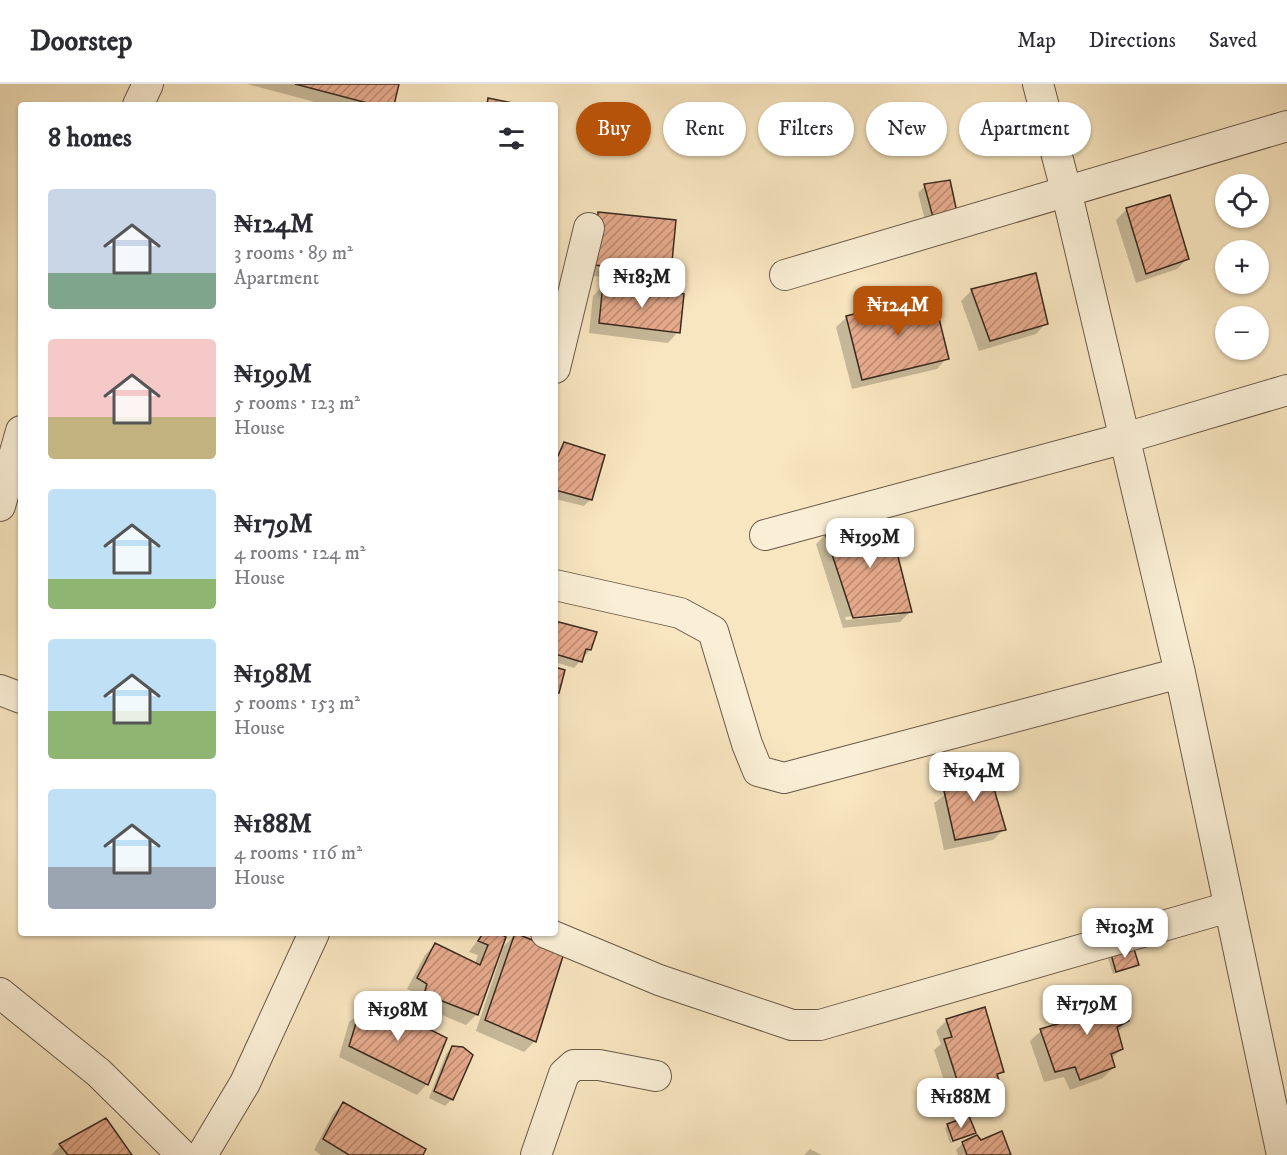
<!DOCTYPE html>
<meta charset="utf-8">
<style>
:root{--surface:#fff;--page:#f7f7f7;--text:#2b2b33;--muted:#7c7c81;--line:#e1e1e2;--accent:#b45309}
body{margin:0;font-family:"IM FELL DW Pica",serif;background:var(--page);color:var(--text);height:100vh;display:flex;flex-direction:column;font-size:22px;white-space:nowrap}
*{box-sizing:border-box;margin:0}
p{font-size:20px;color:var(--muted)}
.icon{flex:none;width:33px;height:33px;fill:none;stroke:currentColor;stroke-width:2;stroke-linecap:round;stroke-linejoin:round}
.map{position:relative;flex:1;overflow:hidden}
.sheet{position:absolute;left:18px;top:18px;width:540px;height:834px;display:flex;flex-direction:column;background:var(--surface);border-radius:6px;box-shadow:0 2px 4px #0004}
.sheet>*{flex:none}
.top-card{position:absolute;left:576px;top:18px;width:570px;height:54px;display:flex;gap:12px}
.tools{position:absolute;left:1215px;top:90px;display:grid;gap:12px}
.tools a{display:grid;place-items:center;width:54px;height:54px;border-radius:50%;background:var(--surface);box-shadow:0 2px 4px #0004;font-size:30px}
.price{position:absolute;translate:-50% -51px;padding:0 14px;border-radius:12px;background:#fff;color:#222;font-size:20px;line-height:39px;filter:drop-shadow(0 2px 3px #0008)}
.price::after{content:'';position:absolute;left:50%;top:36px;width:18px;height:14px;margin-left:-9px;background:inherit;clip-path:polygon(0 0,100% 0,50% 100%)}
.price.current{background:var(--accent);color:#fff}
ul{padding:0;list-style:none}
li{display:flex;align-items:center;gap:18px;height:150px;padding:0 30px}
li span{display:grid;place-items:center;flex:none;width:168px;height:120px;border-radius:6px;color:#555}
li>.icon{margin-inline-start:auto}
span .icon{width:72px;height:72px;fill:#fffc;stroke-width:1}
li b{font-size:26px}
h2{display:flex;justify-content:space-between;align-items:center;height:72px;padding:0 30px;font-size:26px}
.chip{padding:0 21px;border-radius:27px;background:var(--surface);box-shadow:0 2px 4px #0004;font-size:21px;line-height:54px}
.chip.current{background:var(--accent);color:#fff}
header{display:flex;align-items:center;gap:36px;box-sizing:border-box;height:84px;padding:0 30px;background:var(--surface);border-bottom:2px solid var(--line)}
header strong{font-size:28px}
nav{display:flex;gap:33px;margin-inline-start:auto;font-size:21px}
.map>svg:first-child{display:block}
.shadow{fill:#0003;fill-rule:evenodd}
.building{fill:url(#building-hatch);stroke:#392a1f;stroke-width:1.5}
.lines{fill:none;stroke-linecap:round;stroke-linejoin:round}
.minor-casing{stroke:#695947;stroke-width:32}
.minor{stroke:#faefd6;stroke-width:30}
</style>
<header>
<strong>Doorstep</strong>
<nav><a>Map</a><a>Directions</a><a>Saved</a></nav>
</header>
<div class="map">
<svg width="1287" height="1071" viewBox="0 0 1287 1071">
<defs>
<pattern id="building-hatch" width="6" height="6" patternUnits="userSpaceOnUse" patternTransform="scale(1.5)"><rect width="6" height="6" fill="#e7ab8d"/><path d="M-1 1l2-2M0 6l6-6M5 7l2-2" fill="none" stroke="#bc8b73"/></pattern>
</defs>
<rect width="100%" height="100%" fill="#f8e6c0"/>
<filter id="stains"><feTurbulence type="fractalNoise" baseFrequency=".00333" numOctaves="4"/><feColorMatrix values="0 0 0 0 .2 0 0 0 0 .09 0 0 0 0 .02 0 0 0 .5 -.17"/></filter>
<radialGradient id="worn" r=".72"><stop offset=".6" stop-color="#630" stop-opacity="0"/><stop offset="1" stop-color="#630" stop-opacity=".3"/></radialGradient>
<path class="shadow" d="M247,0H397L392,21H326Z
M925,102L950,140L927,144L918,109Z
M1127,125L1188,174L1177,185L1136,199L1116,136Z
M599,130L670,188L659,198L583,191L588,141Z
M604,201L678,248L668,259L589,249L593,212Z
M972,206L1046,239L1036,250L979,267L961,217Z
M847,233L947,274L937,285L852,305L836,243Z
M565,360L591,415L584,422L555,415V373Z
M826,450L910,528L900,538L843,544L816,460ZM899,528V531L846,536L845,533Z
M555,538L590,566L574,584L555,578Z
M957,687L1004,745L993,756L944,766L934,719L950,707L946,698Z
M483,849H496L477,930L466,941L415,920L418,910L407,905L425,871L435,860L475,880L478,871L469,868Z
M515,851L562,870L534,958L524,968L476,947L504,862Z
M1111,871L1137,881L1113,890L1108,874Z
M373,919L427,1000L417,1011L339,973L349,938Z
M1062,929L1128,937L1117,948L1121,965L1111,975L1114,983L1103,994L1070,1006L1064,993L1044,998L1030,957L1041,947L1052,943L1051,940Z
M947,936L1003,987L996,993L1002,1010L991,1020L955,1030L934,966L941,960L936,947Z
M453,963L452,1015L445,1022L429,1014L446,970Z
M344,1019L421,1071H321L314,1066L333,1030Z
M105,1036L130,1071H51L60,1062Z
M947,1042L952,1059H950L945,1044Z
M980,1058L1009,1071H958L956,1066L963,1059Z
M810,1065L822,1071H804Z"/>
<path class="building" d="M295,0H399L394,21H375Z
M488,14L513,19V21H487Z
M950,96L958,133L934,137L924,100Z
M1170,111L1189,175L1146,190L1126,124Z
M598,128L676,136L671,188L593,181Z
M1036,189L1048,240L990,257L971,205Z
M603,200L684,210L680,249L599,239Z
M933,210L949,275L862,296L846,232Z
M564,358L605,371L592,416L555,406V372H558Z
M888,433L912,528L853,534L825,449Z
M555,537L597,548L591,566L586,565L582,578L555,570Z
M555,583L565,586L559,609H555Z
M985,674L1006,746L955,756L944,707L962,701L956,686Z
M483,849H499L506,853L478,931L424,910L427,900L417,894L435,859L480,881L488,861L478,857Z
M515,849L564,869L536,958L485,936Z
M1133,862L1139,881L1116,888L1111,870Z
M1117,907L1129,937L1117,943L1123,965L1111,970L1115,983L1080,996L1075,983L1055,988L1040,945L1064,938L1061,928Z
M373,917L447,954L428,1001L349,962L360,926L370,929Z
M985,923L1004,988L997,990L1003,1010L965,1021L944,955L952,953L946,935Z
M452,962L463,963L473,971L453,1016L434,1007Z
M343,1018L426,1065L423,1071H349L323,1055Z
M969,1032L976,1049L953,1057L947,1040Z
M106,1034L132,1071H68L59,1060Z
M1002,1047L1011,1071H967L962,1058L977,1051L981,1056Z"/>
<g class="lines">
<defs>
<path id="minor" d="M1038,0L1066,106L1180,589L1282,1071
M138,21L148,0
M785,191L1287,42
M555,284L589,144
M0,422L21,347
M765,451L1125,354L1287,306
M555,501L680,529L713,547L747,660L758,687L784,694L1180,589
M0,606L21,614
M546,849L659,896L792,941H820L1229,823
M0,909L99,989L182,1071
M202,1071L245,999L314,849
M536,1071L564,990L574,981H599L656,992"/>
</defs>
<use href="#minor" class="minor-casing"/>
<use href="#minor" class="minor"/>
</g>
<rect width="100%" height="100%" filter="url(#stains)"/>
<rect width="100%" height="100%" fill="url(#worn)"/>
</svg>
<div class="tools">
<a><svg class="icon" aria-label="locate" viewBox="0 0 24 24"><circle cx="12" cy="12" r="6"/><path d="M12 2v4M12 18v4M2 12h4M18 12h4"/></svg></a>
<a>+</a>
<a>−</a>
</div>
<b class="price" style="left:642px;top:225px">₦183M</b>
<b class="price current" style="left:898px;top:253px">₦124M</b>
<b class="price" style="left:870px;top:485px">₦199M</b>
<b class="price" style="left:974px;top:719px">₦194M</b>
<b class="price" style="left:1125px;top:875px">₦103M</b>
<b class="price" style="left:1087px;top:952px">₦179M</b>
<b class="price" style="left:398px;top:958px">₦198M</b>
<b class="price" style="left:961px;top:1045px">₦188M</b>
<div class="top-card">
<a class="chip current">Buy</a>
<a class="chip">Rent</a>
<a class="chip">Filters</a>
<a class="chip">New</a>
<a class="chip">Apartment</a>
</div>
<section class="sheet">
<h2>8 homes<svg class="icon" aria-label="filters" viewBox="0 0 24 24"><path d="M4 7h16M4 17h16"/><circle cx="9" cy="7" r="2"/><circle cx="15" cy="17" r="2"/></svg></h2>
<ul>
<li><span style="background:linear-gradient(#c9d6e8 70%,#7fa58c 0)"><svg class="icon" aria-label="home" viewBox="0 0 24 24"><path d="M3 11l9-7 9 7M6 9v11h12V9"/></svg></span><div><b>₦124M</b><p>3 rooms · 89 m²</p><p>Apartment</p></div></li>
<li><span style="background:linear-gradient(#f6c9c9 65%,#c2b280 0)"><svg class="icon" aria-label="home" viewBox="0 0 24 24"><path d="M3 11l9-7 9 7M6 9v11h12V9"/></svg></span><div><b>₦199M</b><p>5 rooms · 123 m²</p><p>House</p></div></li>
<li><span style="background:linear-gradient(#bfe0f5 75%,#8fb573 0)"><svg class="icon" aria-label="home" viewBox="0 0 24 24"><path d="M3 11l9-7 9 7M6 9v11h12V9"/></svg></span><div><b>₦179M</b><p>4 rooms · 124 m²</p><p>House</p></div></li>
<li><span style="background:linear-gradient(#bfe0f5 60%,#8fb573 0)"><svg class="icon" aria-label="home" viewBox="0 0 24 24"><path d="M3 11l9-7 9 7M6 9v11h12V9"/></svg></span><div><b>₦198M</b><p>5 rooms · 153 m²</p><p>House</p></div></li>
<li><span style="background:linear-gradient(#bfe0f5 65%,#9aa5b1 0)"><svg class="icon" aria-label="home" viewBox="0 0 24 24"><path d="M3 11l9-7 9 7M6 9v11h12V9"/></svg></span><div><b>₦188M</b><p>4 rooms · 116 m²</p><p>House</p></div></li>
</ul>
</section>
</div>
